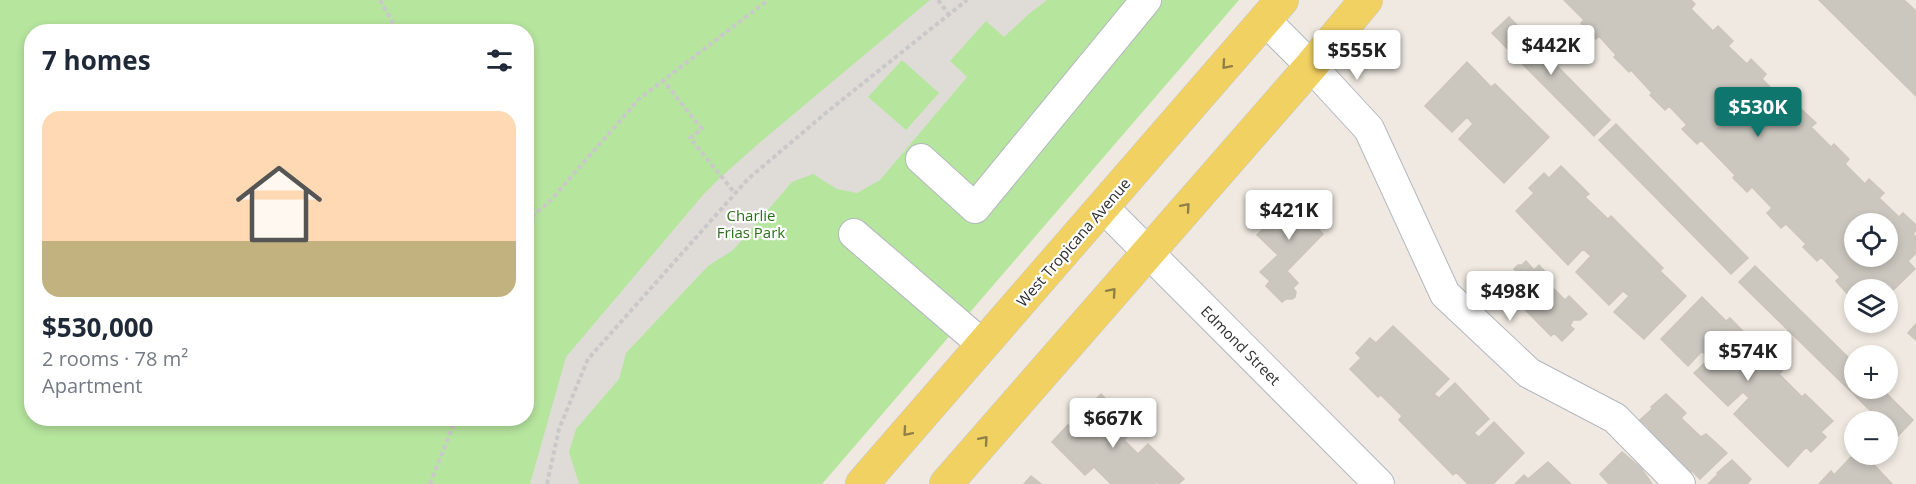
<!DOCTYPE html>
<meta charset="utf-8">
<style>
:root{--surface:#fff;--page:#f2f2f3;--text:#1f2937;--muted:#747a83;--accent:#0f766e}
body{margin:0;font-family:"Open Sans",sans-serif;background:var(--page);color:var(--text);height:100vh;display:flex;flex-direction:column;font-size:22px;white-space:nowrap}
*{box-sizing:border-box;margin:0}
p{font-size:20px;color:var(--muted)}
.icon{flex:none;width:33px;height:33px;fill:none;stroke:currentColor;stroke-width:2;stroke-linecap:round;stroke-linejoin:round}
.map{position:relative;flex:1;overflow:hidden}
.details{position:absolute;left:24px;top:24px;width:510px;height:402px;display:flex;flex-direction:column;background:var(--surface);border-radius:24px;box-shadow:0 3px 9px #0003}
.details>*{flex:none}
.controls{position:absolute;left:1844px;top:213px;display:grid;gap:12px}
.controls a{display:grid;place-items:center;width:54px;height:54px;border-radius:50%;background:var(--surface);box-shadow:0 3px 9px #0003;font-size:30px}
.price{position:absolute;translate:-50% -51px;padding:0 14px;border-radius:6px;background:#fff;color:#222;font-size:20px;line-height:39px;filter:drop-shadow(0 2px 3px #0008)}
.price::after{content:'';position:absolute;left:50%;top:36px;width:18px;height:14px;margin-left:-9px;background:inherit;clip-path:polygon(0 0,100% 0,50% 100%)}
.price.current{background:var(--accent);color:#fff}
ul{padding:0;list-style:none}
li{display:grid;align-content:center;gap:12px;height:318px;padding:0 18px}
li span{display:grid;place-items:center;height:186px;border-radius:18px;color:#555}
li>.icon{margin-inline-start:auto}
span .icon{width:108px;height:108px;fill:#fffc;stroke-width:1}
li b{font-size:26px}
h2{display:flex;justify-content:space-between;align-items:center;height:72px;padding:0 18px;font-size:26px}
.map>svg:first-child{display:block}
.green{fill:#b6e59e;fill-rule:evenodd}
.plaza{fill:#dfdcd8;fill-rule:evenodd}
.building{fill:#cbc7bf;stroke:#cbc5ba;stroke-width:1.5;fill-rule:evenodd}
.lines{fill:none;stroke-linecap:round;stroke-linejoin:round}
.minor-casing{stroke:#b4b7c1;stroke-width:32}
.major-casing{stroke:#c9c9c9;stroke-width:34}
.path{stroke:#c9c9c9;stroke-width:4;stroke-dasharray:4.5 3;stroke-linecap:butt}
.minor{stroke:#fff;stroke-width:30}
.major{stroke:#f2d163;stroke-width:33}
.oneway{stroke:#908048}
.labels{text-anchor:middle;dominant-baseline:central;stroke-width:4.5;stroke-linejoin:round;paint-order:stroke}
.park-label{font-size:15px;fill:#2c6e1b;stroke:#fff}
.street-label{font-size:15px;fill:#2e2e2e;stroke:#fff}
</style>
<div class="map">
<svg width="1916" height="484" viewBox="0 0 1916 484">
<rect width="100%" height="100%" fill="#efe9e1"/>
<path class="green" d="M0,0H1239L822,484H0ZM32,32H526V418H32Z"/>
<path class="plaza" d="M930,0H1047L1030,13L1004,37L986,21L950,61L967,77L880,180L857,193L837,189L813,174L792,182L733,250L708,266L626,353L619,379L576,429L569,452L579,484H530L566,357L703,195L721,177L757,145ZM902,60L939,93L906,130L868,97Z"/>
<path class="building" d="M1564,0H1691L1695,4L1691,9L1713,31L1718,26L1733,41L1728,46L1747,64L1751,59L1766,74L1762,79L1796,113L1801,109L1816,123L1811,127L1831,147L1834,144L1849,159L1845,164L1865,184L1869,179L1884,193L1879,198L1899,217L1903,213L1916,225V230L1913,234L1916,237V253L1908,261L1915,269L1887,296V290H1854V293L1850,297L1836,281L1840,277L1821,257L1817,261L1803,247L1806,244L1786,224L1781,228L1767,213L1772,208L1752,187L1747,192L1733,178L1735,175L1701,140L1697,144L1682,129L1687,125L1669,106L1665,110L1650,95L1652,93L1631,70L1629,72L1614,57L1616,55L1599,36L1596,39L1581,23L1584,20ZM1854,224H1887V256H1854Z
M1819,0H1904L1916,11V96Z
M1509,17L1610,120L1594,136L1492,33Z
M1467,62L1491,87L1495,84L1549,137L1504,183L1459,139L1473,124L1467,117L1452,132L1425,106Z
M1616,124L1748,258L1731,274L1599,140Z
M1561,166L1589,194L1585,197L1608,219L1611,216L1663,268L1660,271L1686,296L1644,339L1614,312L1629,296L1623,291L1609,305L1576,272L1591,256L1583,249L1568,265L1516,211L1534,193L1529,188L1544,173L1549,178Z
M1296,191L1300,195L1302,193L1319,210L1317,213L1322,216L1317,221L1323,226L1319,230L1323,234L1287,271L1298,283L1293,288L1296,292L1295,297L1292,299H1286L1282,302L1266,286L1270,281L1260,272L1278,255L1257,235L1266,226L1264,224L1272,216L1270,215L1287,197L1289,199Z
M1526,261L1534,270L1539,265L1549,276L1545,280L1565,300L1569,296L1587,314L1580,320H1573L1570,326L1574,329L1562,341L1554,333L1551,336L1509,293L1512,291L1504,282L1516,270L1514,269L1518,265H1522Z
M1755,266L1854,363V388H1881L1913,420L1898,436L1887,426V422H1882L1739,282Z
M1702,297L1726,321L1730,318L1782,371L1779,374L1802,397L1805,394L1833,421L1821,432L1826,437L1811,452L1806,447L1788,467L1734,414L1749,398L1743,392L1728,406L1694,373L1709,359L1702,351L1688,366L1661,339Z
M1916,324V340L1908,333Z
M1393,326L1449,379L1434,394L1439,398L1455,383L1489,419L1474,433L1479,437L1494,422L1524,453L1493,484H1468L1456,472L1453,475L1399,420L1402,416L1381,395L1378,397L1350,369L1361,358L1356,353L1370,338L1376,343Z
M1101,394L1135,429L1124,440L1138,454L1148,444L1184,479L1178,484H1159L1157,482L1155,484H1111L1094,467L1085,475L1052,442L1068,425L1073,431L1084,420L1079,416Z
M1666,394L1686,413L1681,418L1701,437L1706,434L1727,453L1700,479L1692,471L1689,474L1647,431L1649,428L1640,420L1652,409L1651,407Z
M1622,452L1641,468L1652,484H1609L1600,474Z
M1854,454H1864L1892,484H1819L1831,471L1834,475Z
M1732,460L1751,479L1747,484H1708L1718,474L1717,473Z
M1548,462L1571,484H1515L1524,475L1528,479Z
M1031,476L1041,484H1024Z"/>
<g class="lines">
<defs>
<path id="minor" d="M1265,20L1311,66L1369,129L1445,294L1529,373L1615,418L1680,484
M921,159L975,208L1146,0
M1103,207L1379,484
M854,234L983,345"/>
<path id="major" d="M862,484L1282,0
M946,484L1311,66L1366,0"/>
</defs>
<use href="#minor" class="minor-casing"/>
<use href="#major" class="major-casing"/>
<path class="path" d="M380,0L398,32
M938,0L948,13
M662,79L702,129L690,138L734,192
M526,222L551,200L639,99L768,0
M430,484L456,418
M547,484L559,429L588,359L748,179L827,112L967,0"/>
<use href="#minor" class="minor"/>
<use href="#major" class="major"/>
</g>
<defs><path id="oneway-chevron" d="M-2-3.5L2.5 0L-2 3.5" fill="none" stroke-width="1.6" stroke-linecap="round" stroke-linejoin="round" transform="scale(1.5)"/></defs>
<g class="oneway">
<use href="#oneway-chevron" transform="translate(1226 65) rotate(131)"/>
<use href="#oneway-chevron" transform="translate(1186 207) rotate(-49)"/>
<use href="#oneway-chevron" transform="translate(1112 292) rotate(-49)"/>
<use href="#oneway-chevron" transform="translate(907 432) rotate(131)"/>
<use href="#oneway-chevron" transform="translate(984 440) rotate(-49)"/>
</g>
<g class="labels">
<g class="park-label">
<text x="751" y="215">Charlie<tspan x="751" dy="17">Frias Park</tspan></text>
</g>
<g class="street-label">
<text transform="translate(1073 242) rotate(-49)">West Tropicana Avenue</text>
<text transform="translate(1241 345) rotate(45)">Edmond Street</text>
</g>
</g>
</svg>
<div class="controls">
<a><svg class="icon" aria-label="locate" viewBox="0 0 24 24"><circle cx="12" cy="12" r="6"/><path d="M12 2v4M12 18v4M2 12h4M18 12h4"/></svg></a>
<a><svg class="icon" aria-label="layers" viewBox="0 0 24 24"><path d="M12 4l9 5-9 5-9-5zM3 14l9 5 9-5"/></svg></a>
<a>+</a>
<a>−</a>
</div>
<b class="price" style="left:1551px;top:76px">$442K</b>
<b class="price" style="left:1357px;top:81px">$555K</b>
<b class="price current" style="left:1758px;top:138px">$530K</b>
<b class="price" style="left:1289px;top:241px">$421K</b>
<b class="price" style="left:1510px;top:322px">$498K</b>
<b class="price" style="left:1748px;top:382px">$574K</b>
<b class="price" style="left:1113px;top:449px">$667K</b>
<section class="details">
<h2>7 homes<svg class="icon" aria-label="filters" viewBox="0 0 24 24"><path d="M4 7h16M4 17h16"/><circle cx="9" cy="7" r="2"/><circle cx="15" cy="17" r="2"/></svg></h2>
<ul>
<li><span style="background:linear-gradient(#ffd9b3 70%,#c2b280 0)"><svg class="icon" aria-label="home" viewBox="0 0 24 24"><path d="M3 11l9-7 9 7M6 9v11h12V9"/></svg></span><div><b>$530,000</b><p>2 rooms · 78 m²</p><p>Apartment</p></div></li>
</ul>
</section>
</div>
